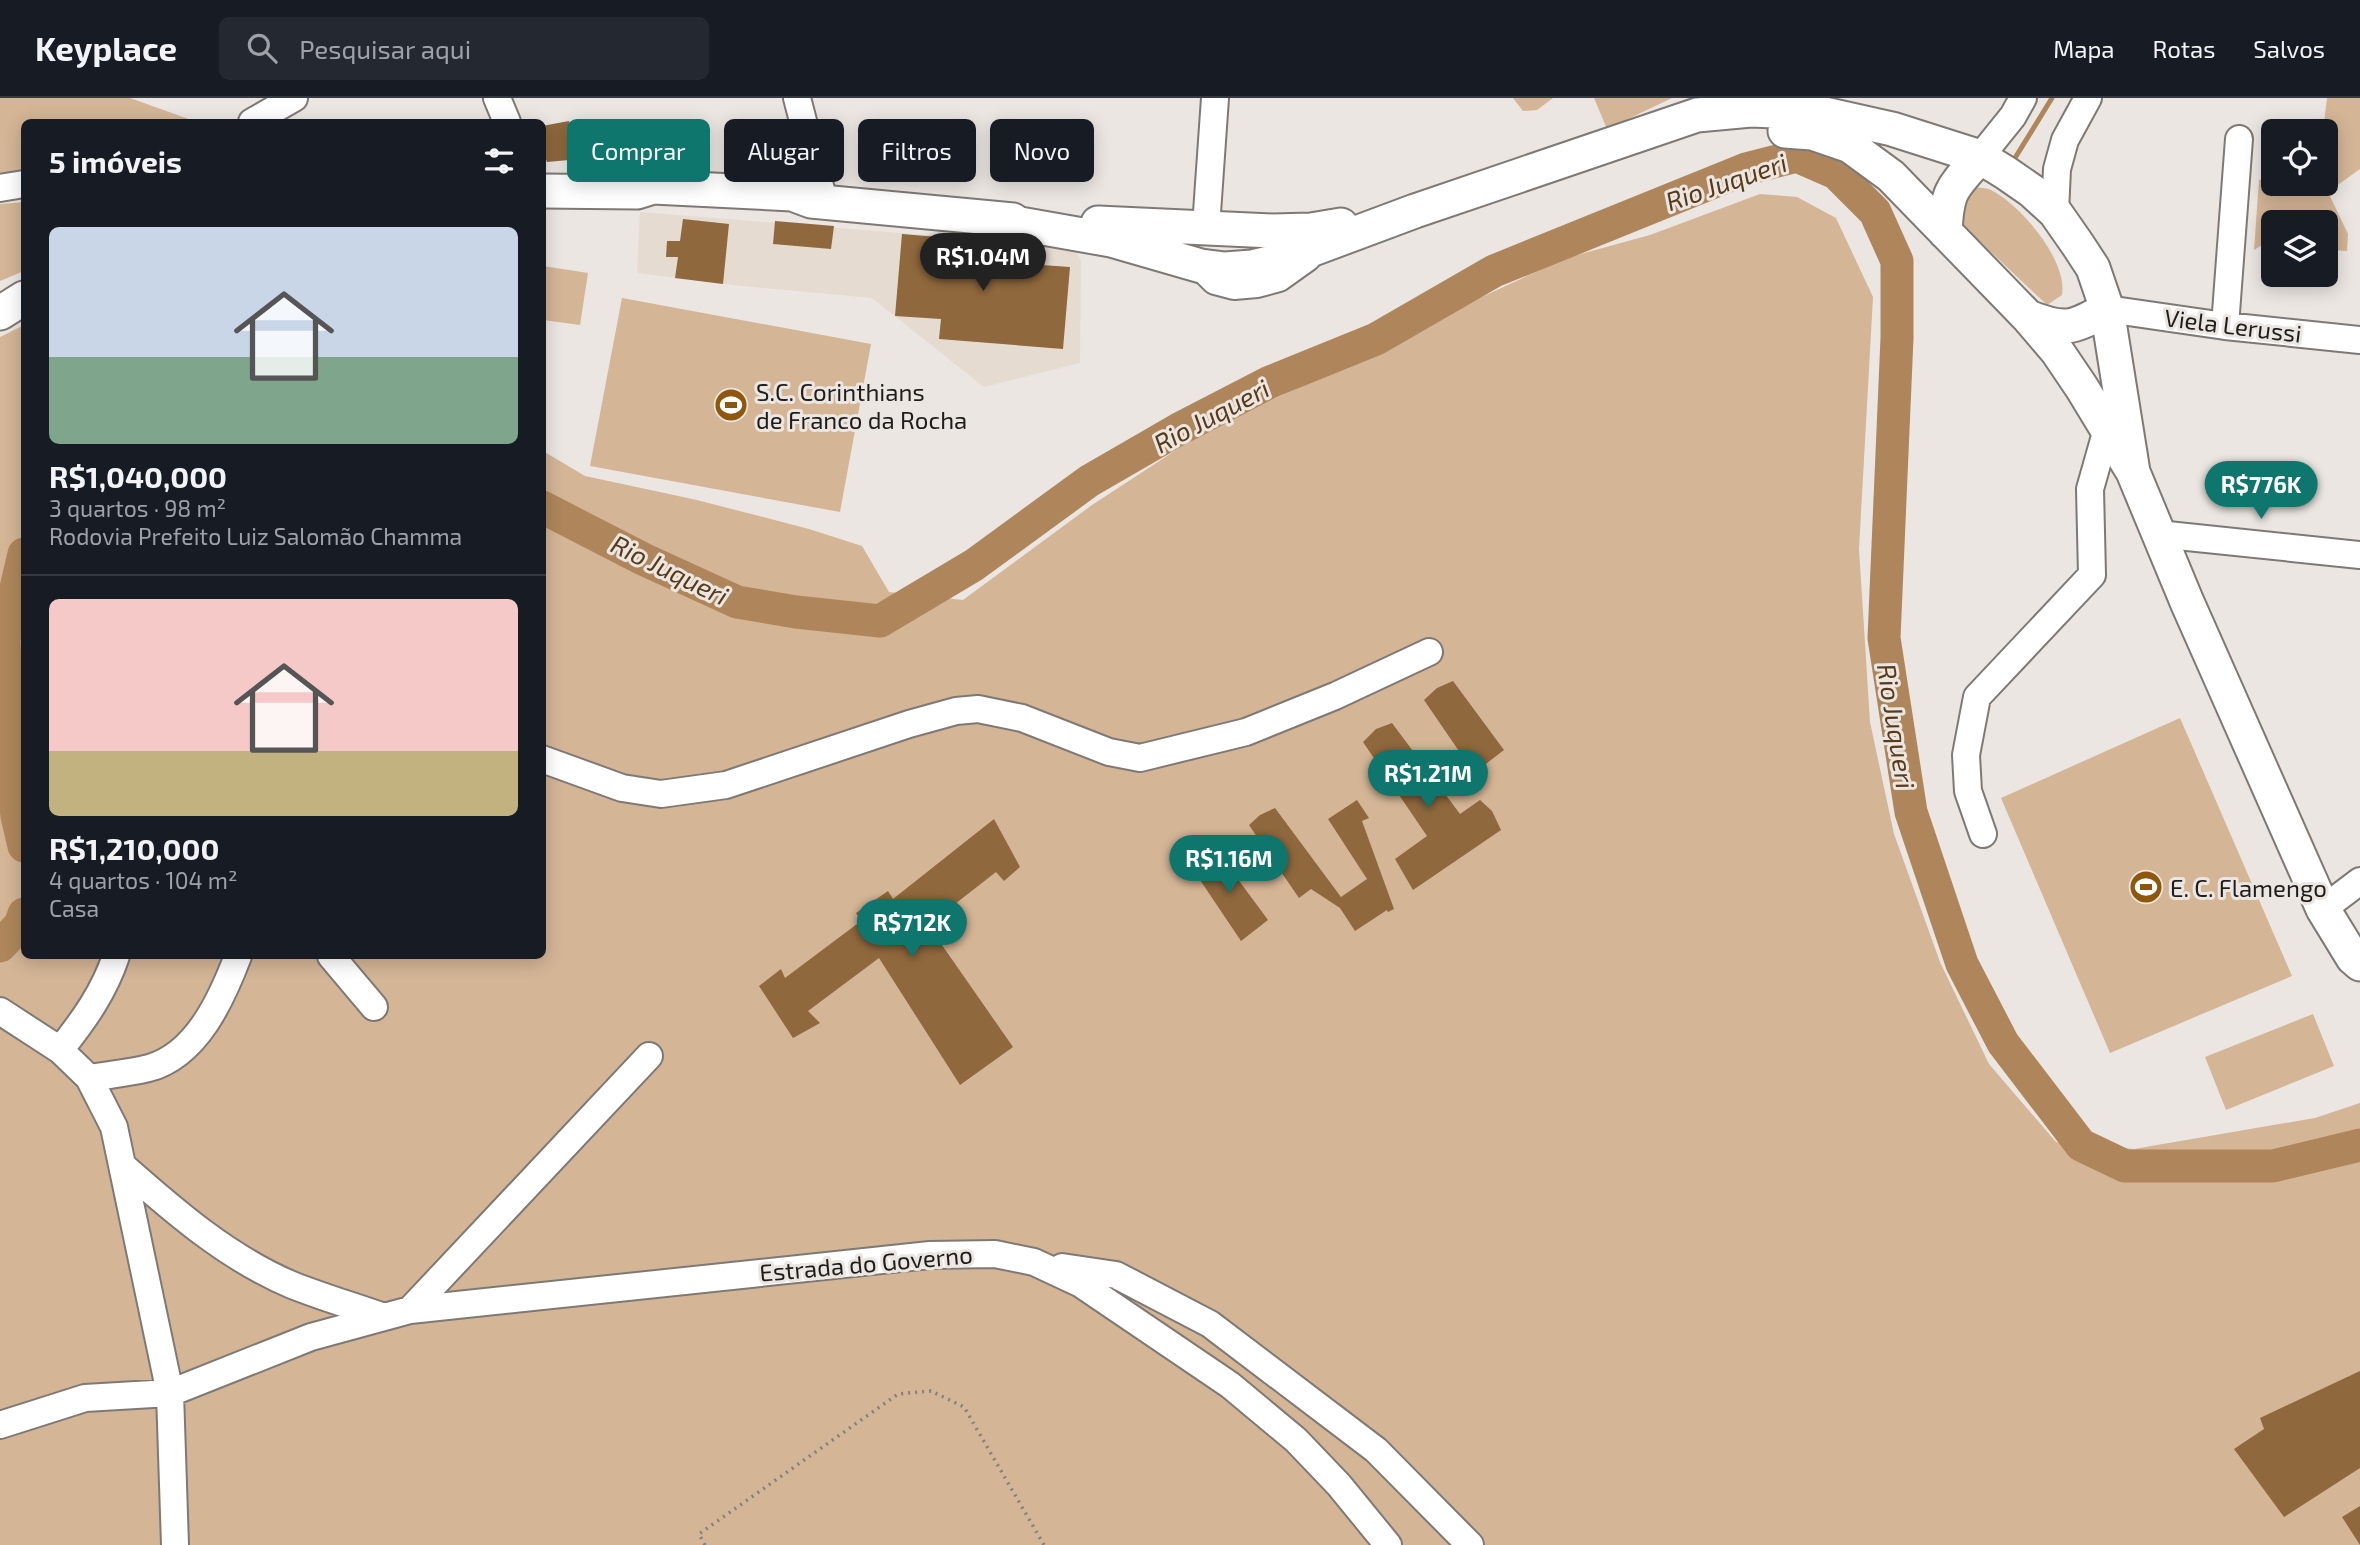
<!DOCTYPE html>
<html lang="pt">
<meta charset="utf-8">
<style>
:root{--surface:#171b24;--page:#242831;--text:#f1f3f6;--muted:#9ea1a6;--line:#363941;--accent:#0f766e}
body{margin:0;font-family:"Exo 2",sans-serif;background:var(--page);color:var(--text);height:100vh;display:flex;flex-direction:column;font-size:26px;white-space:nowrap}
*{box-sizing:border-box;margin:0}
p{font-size:23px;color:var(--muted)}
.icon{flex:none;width:38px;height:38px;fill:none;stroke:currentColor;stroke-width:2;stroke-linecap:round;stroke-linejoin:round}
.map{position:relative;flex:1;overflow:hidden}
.drawer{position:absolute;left:21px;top:21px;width:525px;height:840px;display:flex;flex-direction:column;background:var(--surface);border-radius:10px;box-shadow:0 4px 18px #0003}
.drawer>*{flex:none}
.hud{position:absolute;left:567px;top:21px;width:665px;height:63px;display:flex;gap:14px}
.controls{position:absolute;left:2261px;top:21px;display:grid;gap:14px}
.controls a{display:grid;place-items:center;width:77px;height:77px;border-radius:10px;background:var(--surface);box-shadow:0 4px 18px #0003;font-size:35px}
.price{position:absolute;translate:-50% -60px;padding:0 16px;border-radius:24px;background:var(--accent);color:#fff;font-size:23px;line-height:46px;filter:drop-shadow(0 2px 4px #0008)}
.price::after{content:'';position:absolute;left:50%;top:42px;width:21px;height:16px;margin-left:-10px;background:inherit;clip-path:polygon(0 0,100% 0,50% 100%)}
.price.selected{background:#222;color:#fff}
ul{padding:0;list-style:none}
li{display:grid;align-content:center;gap:14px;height:371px;padding:0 28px}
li+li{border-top:2px solid var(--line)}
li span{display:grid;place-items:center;height:217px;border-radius:10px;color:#555}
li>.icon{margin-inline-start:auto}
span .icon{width:126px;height:126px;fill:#fffc;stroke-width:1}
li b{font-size:30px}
h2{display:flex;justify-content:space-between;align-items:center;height:84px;padding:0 28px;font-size:30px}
.pill{padding:0 24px;border-radius:10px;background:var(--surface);box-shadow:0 4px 18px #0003;font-size:24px;line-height:63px}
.pill.selected{background:var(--accent);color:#fff}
header{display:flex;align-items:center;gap:42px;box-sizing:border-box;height:98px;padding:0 35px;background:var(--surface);border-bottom:2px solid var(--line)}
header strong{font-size:33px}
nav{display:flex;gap:38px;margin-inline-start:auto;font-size:24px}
.search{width:490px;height:63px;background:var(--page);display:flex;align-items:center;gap:18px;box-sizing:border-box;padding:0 24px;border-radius:10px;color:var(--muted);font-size:26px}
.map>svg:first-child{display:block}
.built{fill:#e6dbd0}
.green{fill:#d4b596}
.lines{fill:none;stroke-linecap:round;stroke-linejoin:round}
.stream{stroke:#af865b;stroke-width:5}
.river{stroke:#af865b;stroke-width:33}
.building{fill:#8f683d}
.minor-casing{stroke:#7e7975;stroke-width:30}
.major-casing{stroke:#7e7975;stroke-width:37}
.path{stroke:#84817d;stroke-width:3.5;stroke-dasharray:2 5;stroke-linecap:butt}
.minor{stroke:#fff;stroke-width:26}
.major{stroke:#fff;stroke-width:33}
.labels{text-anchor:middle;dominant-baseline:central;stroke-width:6;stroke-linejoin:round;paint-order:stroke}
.street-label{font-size:24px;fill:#1f1d1b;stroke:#ebe6e1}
.poi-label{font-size:24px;fill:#1f1d1b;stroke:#ebe6e1;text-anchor:start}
.water-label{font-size:26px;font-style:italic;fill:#583a17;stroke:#ebe6e1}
</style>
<header>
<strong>Keyplace</strong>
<div class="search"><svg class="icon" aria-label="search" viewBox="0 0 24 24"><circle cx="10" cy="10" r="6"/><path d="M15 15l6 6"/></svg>Pesquisar aqui</div>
<nav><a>Mapa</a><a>Rotas</a><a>Salvos</a></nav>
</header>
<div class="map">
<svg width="2360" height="1447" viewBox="0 0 2360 1447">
<rect width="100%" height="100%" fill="#ebe6e1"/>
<path class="built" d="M640,114L1074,149L1081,163L1080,265L984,289L872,200L733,187L637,175Z"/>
<path class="green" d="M0,0H130L197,24H24V76L0,77Z
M1513,0H1553L1537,12L1523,13Z
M1594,0H1672L1607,31Z
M2327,0H2360V71L2328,94L2348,136L2347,153L2331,152L2326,142V124H2273V140L2254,152L2259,82L2273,78V86H2326V33H2323Z
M1969,90C1976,90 1984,89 1991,92C2021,107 2068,163 2062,197L2047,207L1953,118Z
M1760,96L1797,99L1836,120L1873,199L1859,451L1870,624L1894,736L1940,864L1989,966L2056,1044L2134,1051L2315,1020L2360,1005V1447H0V239L24,227V858H542L543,353L585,378L697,402L809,431L862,448L889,494L963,502L1092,407L1219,324L1380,255L1469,205L1566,160L1650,137Z
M24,104V173L0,183V106Z
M543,168L588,175L580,227L543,222Z
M622,200L871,246L840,414L590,368Z
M2180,620L2292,878L2110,955L2001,700Z
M2313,916L2334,968L2226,1012L2205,959Z"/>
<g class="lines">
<path class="stream" d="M2015,60L2052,0"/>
<path class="river" d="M542,409L643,461L737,504L796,514L880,523L974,467L1089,383L1179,331L1270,284L1376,241L1494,173L1746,71L1797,58L1836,75L1875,114L1897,163V240L1884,540L1911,714L1962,866L2003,945L2081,1047L2125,1068H2273L2360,1047
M24,456L4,541L7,619L17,718L24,748
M0,848L20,827L24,816"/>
</g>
<path class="building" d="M569,23L580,61L547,64L542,51V28Z
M683,121L729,126L723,186L675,180L678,159H666L667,143H680Z
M775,123L834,128L831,151L773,146Z
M902,136L950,140V147L1013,153V146L1028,147L1027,166L1070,169L1063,251L939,241L941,221L895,218Z
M1453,583L1504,652L1474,675L1424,602L1437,590Z
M1392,625L1460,716L1480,702L1492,713L1501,732L1413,792L1395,761L1427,738L1363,644L1376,631Z
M1357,702L1369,720L1362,723L1394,811L1388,814L1387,812L1355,833L1340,810L1311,791L1299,800L1249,727L1260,717L1275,710L1341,799L1367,781L1328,721Z
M994,721L1020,769L1004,783L996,774L928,827L1013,949L960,987L879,860L808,913L820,925L793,940L759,888L781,871L785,880L861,823L856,815L888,793L893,801Z
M1217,753L1268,822L1241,843L1192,770L1202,759Z
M2360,1273V1370L2284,1419L2234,1351L2264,1331L2260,1320Z
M2360,1408V1447L2342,1419Z"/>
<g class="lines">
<defs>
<path id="minor" d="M497,0L507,24
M797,0L824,103
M252,24L294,0
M1980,59L2013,18L2023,0
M0,90L24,86
M2055,114L2057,71L2065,42L2088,0
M1206,129L1215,0
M1202,170L1215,183L1234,188L1257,186L1279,180L1307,160
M2107,211L2225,228L2360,242
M2225,228L2239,41
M2158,436L2360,457
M542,661L622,690L661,696L726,687L909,626L956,613L978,611L1022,620L1109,654L1140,660L1246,634L1335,598L1429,554
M1983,736L1968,693L1966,657L1977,599L2092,477L2090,391L2107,331
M2323,811L2360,783
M331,858L374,909
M0,913L60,952L89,980L114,1029L170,1295L175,1447
M60,952C84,922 104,894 116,858
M89,980C108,977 129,975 149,970C197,957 222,900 238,858
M124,1069C175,1114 228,1160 292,1187C322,1199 353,1208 384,1219
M1062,1169L1116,1177L1210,1226L1376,1352L1470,1447
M410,1212L649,958
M0,1327L85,1300L170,1295L311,1239L410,1212L930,1157L995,1156L1034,1164L1081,1186L1230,1287L1296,1342L1339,1387L1388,1447"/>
<path id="major" d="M1785,33L1812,35L1850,48L1891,78L2028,219L2057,253L2082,290L2133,374L2187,504L2323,811L2353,860L2360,866
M542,93L637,94L653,89L792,96L811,103L1013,122
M992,121L1111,142L1201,168L1225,171L1252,169L1289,160L1415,113L1697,17L1751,12L1820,15L1892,31L1980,59L2006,75L2032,93L2055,114L2078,147L2093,170L2107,211L2133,374
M1098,125L1273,133L1311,132L1341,127
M1945,134C1947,92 1952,90 1980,59
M0,215L24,200
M2028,219C2067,234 2072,230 2107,211"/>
</defs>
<use href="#minor" class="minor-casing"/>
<use href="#major" class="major-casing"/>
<path class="path" d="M705,1447L699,1436L898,1296L931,1293L964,1309L1044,1447"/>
<use href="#minor" class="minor"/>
<use href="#major" class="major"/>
</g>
<defs>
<symbol id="stadium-disc" viewBox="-11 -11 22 22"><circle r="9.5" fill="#8e570b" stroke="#ebe6e1"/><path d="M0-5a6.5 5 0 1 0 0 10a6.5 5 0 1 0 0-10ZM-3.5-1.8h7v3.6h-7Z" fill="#fff"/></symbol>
</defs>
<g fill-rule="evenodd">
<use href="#stadium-disc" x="712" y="288" width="38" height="38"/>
<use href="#stadium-disc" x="2127" y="770" width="38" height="38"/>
</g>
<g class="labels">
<g class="street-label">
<text transform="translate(2233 227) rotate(7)">Viela Lerussi</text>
<text transform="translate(866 1165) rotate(-5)">Estrada do Governo</text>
</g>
<g class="poi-label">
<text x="756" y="293">S.C. Corinthians<tspan x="756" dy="28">de Franco da Rocha</tspan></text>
<text x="2170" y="789">E. C. Flamengo</text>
</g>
<g class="water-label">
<text transform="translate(1726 83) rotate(-19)">Rio Juqueri</text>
<text transform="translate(1211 317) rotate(-28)">Rio Juqueri</text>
<text transform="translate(670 471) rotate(26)">Rio Juqueri</text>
<text transform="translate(1897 628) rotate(81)">Rio Juqueri</text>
</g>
</g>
</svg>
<div class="controls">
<a><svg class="icon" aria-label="locate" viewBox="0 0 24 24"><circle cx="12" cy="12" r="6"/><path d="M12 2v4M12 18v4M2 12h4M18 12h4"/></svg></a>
<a><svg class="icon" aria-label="layers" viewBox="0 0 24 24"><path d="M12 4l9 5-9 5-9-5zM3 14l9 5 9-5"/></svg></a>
</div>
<b class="price selected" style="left:983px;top:195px">R$1.04M</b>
<b class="price" style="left:2261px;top:423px">R$776K</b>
<b class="price" style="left:1428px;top:712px">R$1.21M</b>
<b class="price" style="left:1229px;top:797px">R$1.16M</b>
<b class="price" style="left:912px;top:861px">R$712K</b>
<div class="hud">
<a class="pill selected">Comprar</a>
<a class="pill">Alugar</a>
<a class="pill">Filtros</a>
<a class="pill">Novo</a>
</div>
<section class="drawer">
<h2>5 imóveis<svg class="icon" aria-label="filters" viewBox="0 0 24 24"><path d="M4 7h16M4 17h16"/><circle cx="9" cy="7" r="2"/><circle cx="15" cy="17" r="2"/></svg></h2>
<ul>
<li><span style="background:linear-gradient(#c9d6e8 60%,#7fa58c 0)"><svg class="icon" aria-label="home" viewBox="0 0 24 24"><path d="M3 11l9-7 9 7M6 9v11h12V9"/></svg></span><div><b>R$1,040,000</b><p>3 quartos · 98 m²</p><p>Rodovia Prefeito Luiz Salomão Chamma</p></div></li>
<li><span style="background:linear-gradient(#f6c9c9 70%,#c2b280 0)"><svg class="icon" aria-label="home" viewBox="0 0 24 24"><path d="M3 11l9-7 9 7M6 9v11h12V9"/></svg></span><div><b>R$1,210,000</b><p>4 quartos · 104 m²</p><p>Casa</p></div></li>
</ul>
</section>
</div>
